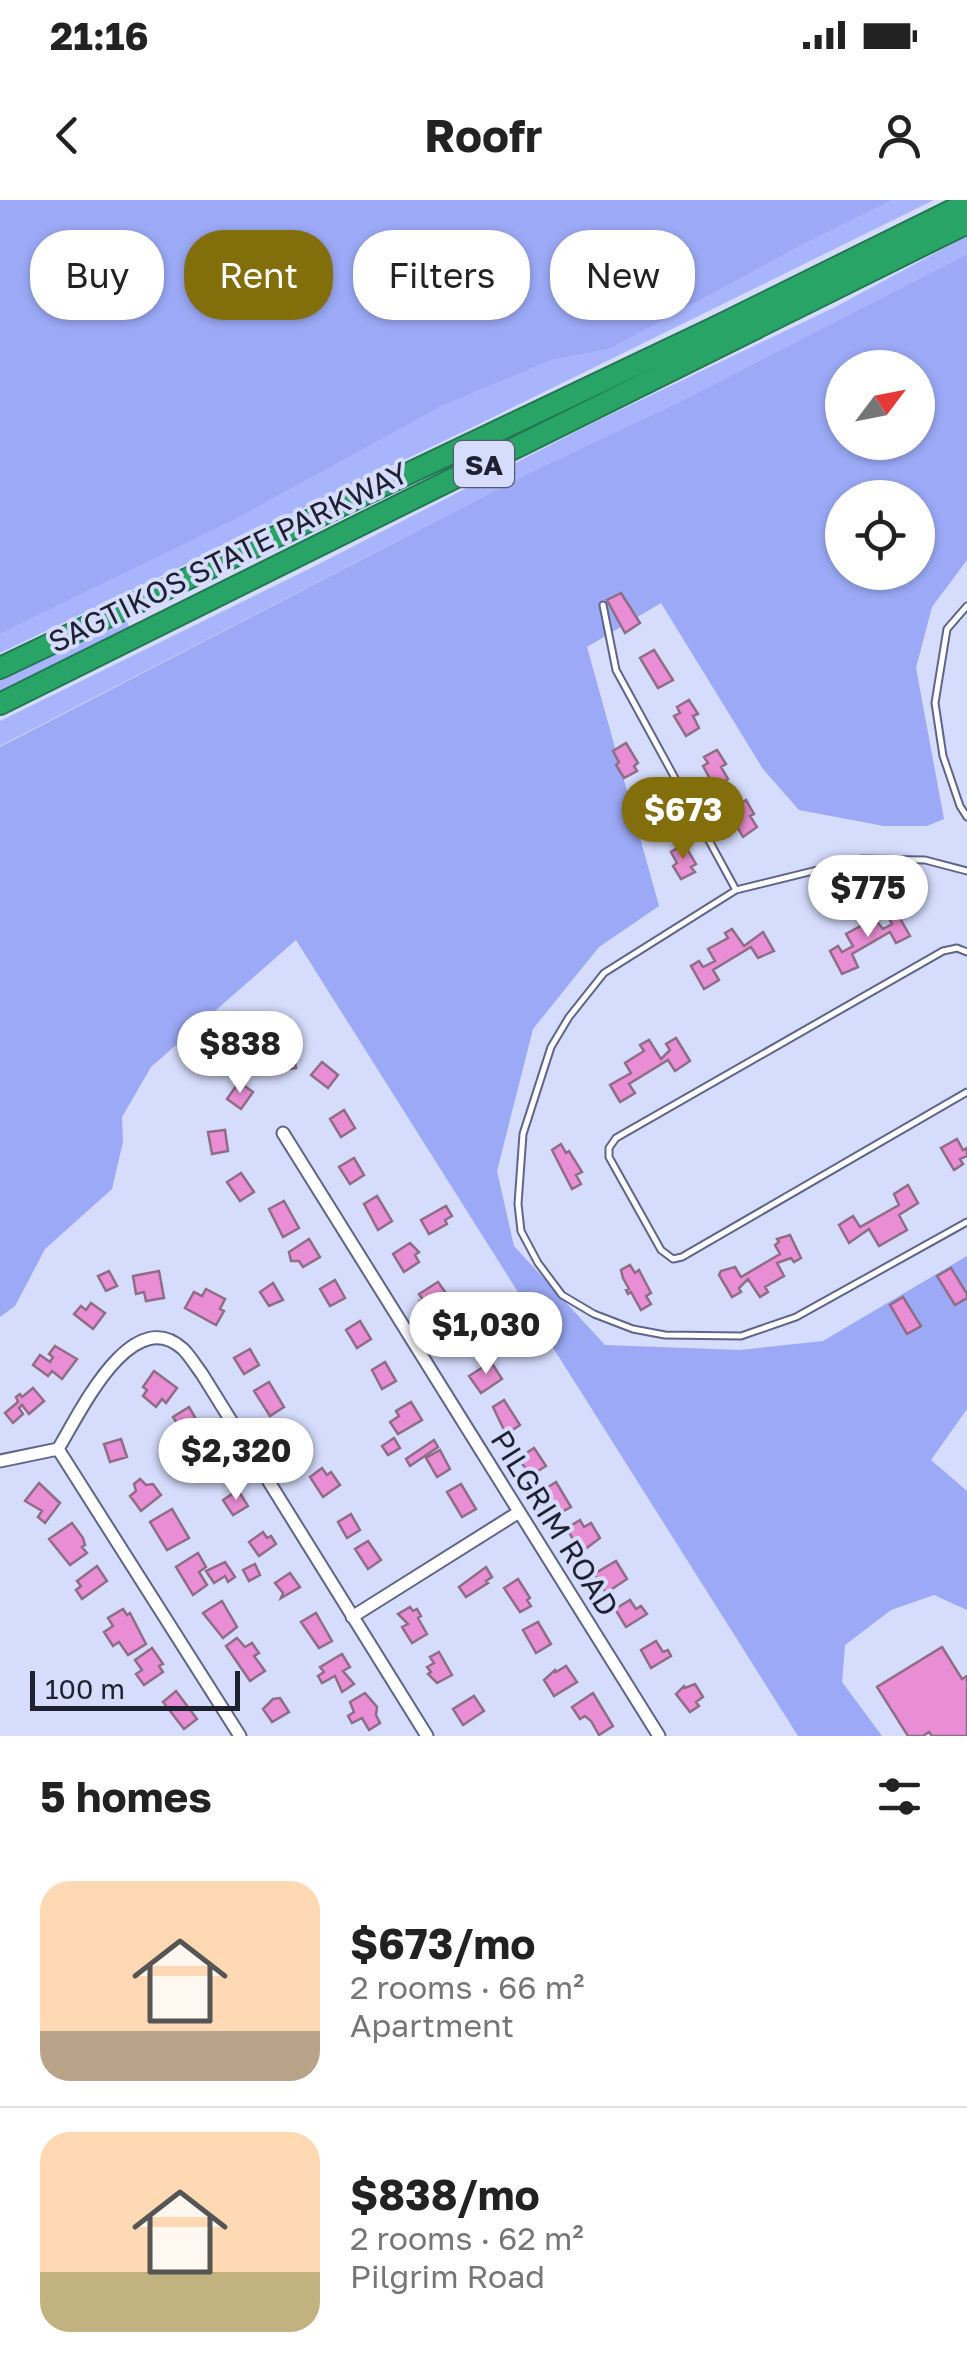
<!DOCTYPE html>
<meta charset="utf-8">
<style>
:root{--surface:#fff;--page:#f2f2f2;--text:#222;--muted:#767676;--line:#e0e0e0;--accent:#836e0c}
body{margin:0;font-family:"Golos Text",sans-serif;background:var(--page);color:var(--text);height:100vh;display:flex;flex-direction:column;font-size:38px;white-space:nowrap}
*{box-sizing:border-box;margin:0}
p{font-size:32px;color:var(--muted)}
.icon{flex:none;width:55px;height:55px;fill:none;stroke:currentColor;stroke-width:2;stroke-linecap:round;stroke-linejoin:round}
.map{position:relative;height:1536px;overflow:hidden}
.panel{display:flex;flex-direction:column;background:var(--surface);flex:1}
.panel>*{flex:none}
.top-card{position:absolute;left:30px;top:30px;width:908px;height:90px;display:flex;gap:20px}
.needle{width:65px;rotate:58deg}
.tools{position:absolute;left:825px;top:150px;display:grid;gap:20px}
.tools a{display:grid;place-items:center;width:110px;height:110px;border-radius:50%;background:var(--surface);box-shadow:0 2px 8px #0004;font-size:50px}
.scale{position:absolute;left:30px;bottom:25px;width:210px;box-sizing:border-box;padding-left:10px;border:5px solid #1e212f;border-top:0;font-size:28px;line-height:35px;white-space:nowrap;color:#1e212f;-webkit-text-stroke:8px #d5dcfc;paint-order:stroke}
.price{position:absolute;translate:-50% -85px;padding:0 22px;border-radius:35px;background:#fff;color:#222;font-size:32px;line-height:65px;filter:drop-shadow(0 2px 5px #0008)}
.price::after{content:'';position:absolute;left:50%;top:60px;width:30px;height:22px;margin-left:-15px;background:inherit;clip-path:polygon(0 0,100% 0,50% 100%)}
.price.active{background:var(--accent);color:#fff}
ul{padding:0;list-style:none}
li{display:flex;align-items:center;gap:30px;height:250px;padding:0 40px}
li+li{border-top:2px solid var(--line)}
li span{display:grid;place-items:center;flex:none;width:280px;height:200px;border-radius:30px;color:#555}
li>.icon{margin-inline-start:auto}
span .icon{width:120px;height:120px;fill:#fffc;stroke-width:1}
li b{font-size:42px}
h2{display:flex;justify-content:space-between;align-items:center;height:120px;padding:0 40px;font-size:42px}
.tag{padding:0 35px;border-radius:40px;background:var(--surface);box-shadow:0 2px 8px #0004;font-size:35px;line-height:90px}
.tag.active{background:var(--accent);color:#fff}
.status{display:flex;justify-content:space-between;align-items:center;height:70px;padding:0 50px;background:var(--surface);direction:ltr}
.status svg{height:28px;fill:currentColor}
header{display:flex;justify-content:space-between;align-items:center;height:130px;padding:0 40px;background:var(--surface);font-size:45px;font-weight:700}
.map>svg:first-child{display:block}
.green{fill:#a8b5fd}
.forest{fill:#9ba9f6;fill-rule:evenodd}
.building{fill:#e98ed4;stroke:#8f6d86;stroke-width:2.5}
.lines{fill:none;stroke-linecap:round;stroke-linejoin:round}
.service-casing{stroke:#5e6588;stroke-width:9}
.minor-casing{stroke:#5e6588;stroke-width:15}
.motorway-casing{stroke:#247753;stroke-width:24}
.service{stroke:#fff;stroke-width:5}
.minor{stroke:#fff;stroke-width:11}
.motorway{stroke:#28a566;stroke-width:20}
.labels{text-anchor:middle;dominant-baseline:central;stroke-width:8;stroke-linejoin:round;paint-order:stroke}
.shield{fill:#d5dcfc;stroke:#55596c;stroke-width:2.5}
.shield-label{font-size:28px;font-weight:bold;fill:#1e212f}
.street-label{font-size:30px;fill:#1e212f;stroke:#d5dcfc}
</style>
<div class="status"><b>21:16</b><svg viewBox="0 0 49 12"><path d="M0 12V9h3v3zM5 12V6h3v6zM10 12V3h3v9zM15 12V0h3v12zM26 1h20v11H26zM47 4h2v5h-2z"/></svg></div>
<header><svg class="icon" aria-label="back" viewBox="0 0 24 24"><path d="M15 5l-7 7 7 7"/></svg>Roofr<svg class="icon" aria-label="person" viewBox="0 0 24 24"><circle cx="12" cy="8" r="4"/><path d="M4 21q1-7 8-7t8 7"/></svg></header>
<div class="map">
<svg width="967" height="1536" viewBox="0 0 967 1536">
<rect width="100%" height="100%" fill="#d5dcfc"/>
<path class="green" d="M893,0H934L475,226L0,453V434L240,317L442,206L552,160L610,149L804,44Z
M967,36V54L681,201L529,273L0,546V521L315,366L589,225L837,106Z
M124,416L131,430L0,494V476Z"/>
<path class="forest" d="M0,0H893L804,44L610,149L552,160L442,206L240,317L0,434Z
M967,54V360L932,407L916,468L944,619L927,626H884L799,610L763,569L661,403L587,447L659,706L599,747L533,829L497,971L514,1046L605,1145L740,1150L823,1141L967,1056V1209L931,1260L967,1291V1410L934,1395L891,1410L845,1445L842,1482L882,1536H798L296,740L151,867L122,917L123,942L112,989L45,1049L15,1106L0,1117V547L529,273L681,201ZM842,168H918V242H842ZM842,298H918V372H842Z"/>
<path class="building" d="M621,393L640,423L625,433L607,400Z
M654,450L673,480L658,488L640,458Z
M689,500L698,514L693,516L699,528L686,536L674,516L680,513L677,507Z
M626,543L638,563L634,566L637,571L624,578L616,565L619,562L613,551Z
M717,550L726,564L721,567L728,579L714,586L703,566L708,563L704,557Z
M655,593L668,613L663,616L666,621L653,628L644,615L648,612L642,601Z
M746,600L754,614L750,616L757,627L743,637L731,616L736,612L734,608Z
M684,644L696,664L691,667L695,672L681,679L673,666L677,663L671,652Z
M870,713L883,729L892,724L888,717L897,713L910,736L896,743L890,732L852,754L858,767L842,774L830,751L838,746L842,752L853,746L846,734L866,723L863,717Z
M732,729L744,746L763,732L774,751L758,758L751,747L713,770L719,780L704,789L691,766L699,761L703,767L715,761L708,749L728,738L725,733Z
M676,838L690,861L675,871L668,860L629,884L635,893L620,902L610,885L631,873L625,863L644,851L640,845L649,840L661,859L670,850L666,844Z
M293,850L296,868L276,871L275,865L268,866L267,857Z
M322,862L338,875L328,888L311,875Z
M239,882L253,892L241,909L227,899Z
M344,910L355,928L341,937L330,919Z
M225,930L228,951L212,954L208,932Z
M957,939L963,950L967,948V956L960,959L963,964L954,970L941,948Z
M561,944L566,953L569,951L582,972L576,975L581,984L572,989L552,950Z
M354,958L364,975L350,984L339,967Z
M241,973L254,992L240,1001L227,982Z
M908,985L918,1003L899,1015L907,1030L879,1046L869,1029L849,1043L839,1025L853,1016L860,1027L899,1005L894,994Z
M377,996L392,1021L378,1030L364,1004Z
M284,1001L299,1028L283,1037L269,1009Z
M446,1006L452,1016L445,1020L447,1024L429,1034L421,1020Z
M790,1035L801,1058L794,1062L791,1058L777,1063L784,1076L765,1087L768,1092L760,1097L748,1079L739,1088L741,1092L732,1097L719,1075L721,1071L735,1067L741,1077L780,1054L775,1045L779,1042L777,1039Z
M309,1039L320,1057L303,1067L299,1061H291L289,1052Z
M410,1043L419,1052L415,1055L419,1062L404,1072L393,1054Z
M630,1065L635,1073L639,1070L651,1093L646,1096L651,1104L641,1110L631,1092L628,1094L626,1090L629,1089L623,1078L621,1070Z
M951,1068L967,1094V1098L955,1105L937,1076Z
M109,1071L117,1086L106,1091L98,1076Z
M159,1071L164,1098L146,1101L144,1092L136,1094L133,1076Z
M335,1080L345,1098L330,1106L320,1089Z
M438,1082L450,1099L430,1112L420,1101L423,1100L419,1094Z
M273,1083L283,1100L269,1106L260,1092Z
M206,1089L225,1099L220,1109L224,1111L216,1125L185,1108L194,1092L202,1096Z
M903,1097L921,1126L907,1134L890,1105Z
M91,1103L105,1113L93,1129L74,1114L81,1106L86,1110Z
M360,1121L371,1139L357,1148L346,1130Z
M465,1122L476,1138L455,1152L444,1135Z
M55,1146L77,1159L62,1179L52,1171L48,1176L33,1165L40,1155L50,1162L53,1157L49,1154Z
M250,1149L259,1165L244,1174L234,1158Z
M385,1162L396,1181L382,1189L372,1170Z
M491,1162L502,1179L481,1193L469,1176Z
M154,1171L177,1188L166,1203L162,1199L156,1207L143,1196L147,1190L143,1187Z
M269,1182L284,1207L270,1216L254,1191Z
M33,1188L44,1201L29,1214L22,1205L19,1208L23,1214L13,1223L5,1213L18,1202L16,1197L20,1194L22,1197Z
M504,1200L520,1225L506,1234L493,1207Z
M411,1202L422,1220L398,1234L390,1222L399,1216L396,1211Z
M189,1207L203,1231L188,1241L173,1217Z
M295,1224L310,1246L296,1255L282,1233Z
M394,1238L400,1248L388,1255L382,1246Z
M121,1239L127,1257L110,1262L104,1244Z
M434,1240L438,1247L410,1266L406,1259Z
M534,1248L546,1266L532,1275L522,1264L520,1257Z
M213,1249L223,1264L204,1276L201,1272L205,1269L198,1259Z
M440,1250L450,1269L437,1277L426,1258Z
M322,1268L327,1275L331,1272L340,1285L323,1297L310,1277Z
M140,1279L146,1285L153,1284L161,1295L141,1311L130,1296L136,1291L134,1284Z
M556,1282L571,1307L556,1315L545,1298L549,1296L545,1289Z
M39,1283L60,1303L45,1323L38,1317L42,1311L25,1301Z
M461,1284L476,1309L462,1317L447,1292Z
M238,1290L248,1306L233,1315L223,1300Z
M172,1309L189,1338L167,1350L150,1322Z
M351,1314L360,1330L347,1338L338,1322Z
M580,1320L584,1327L591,1323L600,1338L580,1353L567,1328Z
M72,1323L83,1338L85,1345L82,1347L87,1353L70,1365L49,1339Z
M263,1332L267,1338L271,1336L276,1344L259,1356L249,1342Z
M368,1341L381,1360L368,1369L355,1349Z
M198,1353L206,1367L199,1372L207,1385L193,1395L176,1367Z
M616,1361L627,1379L606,1393L594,1374Z
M225,1362L235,1377L228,1382L225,1376L214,1383L206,1371Z
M255,1364L260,1375L249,1381L243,1370Z
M97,1366L107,1381L82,1399L76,1390L81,1386L77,1381Z
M486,1367L492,1377L486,1381L488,1383L466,1397L459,1387Z
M290,1373L300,1387L281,1398L283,1393L275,1383Z
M518,1379L530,1398L527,1400L531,1406L520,1412L504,1388Z
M630,1400L636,1409L641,1406L647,1414L626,1427L615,1409Z
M222,1401L237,1427L223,1438L203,1413Z
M410,1407L413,1411L417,1409L421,1416L418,1418L427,1434L412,1443L402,1427L408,1424L398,1414Z
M123,1409L127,1415L130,1413L146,1444L128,1455L119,1442L113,1446L104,1432L113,1426L108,1418Z
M316,1413L332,1441L319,1448L301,1422Z
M538,1422L551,1444L536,1453L523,1430Z
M237,1438L245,1447L252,1443L259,1453L254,1456L265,1471L250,1481L226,1446Z
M656,1441L663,1452L668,1450L671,1456L651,1468L641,1450Z
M942,1447L962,1479L967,1476V1536H932L929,1532L923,1536H908L877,1487Z
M152,1448L163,1464L159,1466L163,1472L144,1485L136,1474L142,1470L135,1460Z
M439,1452L452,1475L437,1483L428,1474L431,1472L427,1467L434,1463L430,1457Z
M342,1454L350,1467L343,1471L354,1484L342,1492L335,1476L322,1483L318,1476L324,1472L320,1467Z
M566,1466L577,1482L554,1496L544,1480L555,1470L556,1472Z
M695,1484L703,1497L696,1502L699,1506L690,1512L676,1494L684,1486L685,1488Z
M176,1491L197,1519L184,1529L163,1502Z
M365,1493L377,1507L376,1515L380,1523L369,1530L362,1518L352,1523L348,1516L354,1512L350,1502Z
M593,1493L613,1526L599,1535L591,1521L585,1516L580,1519L572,1507Z
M474,1496L484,1511L463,1525L453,1509Z
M280,1498L289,1512L272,1522L263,1509L273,1499Z"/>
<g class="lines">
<defs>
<path id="service" d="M603,405L616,470L736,690
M967,406L947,429L935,503L943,556L960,606L967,617
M967,671L925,660L862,659L736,690L604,773L569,817L551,847L523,934L518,1004L521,1031L538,1063L562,1095L594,1114L633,1129L665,1135L741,1136L796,1117L967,1022
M967,752L957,748L943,751L616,938L609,948V957L661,1050L673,1059L682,1057L967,892"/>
<path id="minor" d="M283,933L659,1536
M58,1249L240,1536
M0,1261L58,1249C79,1215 131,1102 183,1149C190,1156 196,1166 202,1174L427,1536
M352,1417L519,1312"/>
<path id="motorway" d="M0,468L718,126L967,3
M0,504L967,23"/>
</defs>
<use href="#service" class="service-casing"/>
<use href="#minor" class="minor-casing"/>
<use href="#motorway" class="motorway-casing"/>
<use href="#service" class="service"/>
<use href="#minor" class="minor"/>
<use href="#motorway" class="motorway"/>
</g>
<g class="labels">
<rect class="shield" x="454" y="241" width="60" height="46" rx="8"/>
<g class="shield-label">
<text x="484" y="264">SA</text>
</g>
<g class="street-label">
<text transform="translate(228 357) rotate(-26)">SAGTIKOS STATE PARKWAY</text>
<text transform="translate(555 1323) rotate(58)">PILGRIM ROAD</text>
</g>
</g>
</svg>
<div class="tools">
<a><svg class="needle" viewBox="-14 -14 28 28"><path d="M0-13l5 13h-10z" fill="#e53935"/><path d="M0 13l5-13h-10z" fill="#767676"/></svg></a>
<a><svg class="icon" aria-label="locate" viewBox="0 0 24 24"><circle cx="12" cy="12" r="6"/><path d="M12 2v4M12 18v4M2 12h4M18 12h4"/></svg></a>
</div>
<div class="scale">100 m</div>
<b class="price active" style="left:683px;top:662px">$673</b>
<b class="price" style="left:868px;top:740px">$775</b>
<b class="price" style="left:240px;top:896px">$838</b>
<b class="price" style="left:486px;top:1177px">$1,030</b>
<b class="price" style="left:236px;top:1303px">$2,320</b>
<div class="top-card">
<a class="tag">Buy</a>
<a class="tag active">Rent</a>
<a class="tag">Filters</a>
<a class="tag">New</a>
</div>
</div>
<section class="panel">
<h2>5 homes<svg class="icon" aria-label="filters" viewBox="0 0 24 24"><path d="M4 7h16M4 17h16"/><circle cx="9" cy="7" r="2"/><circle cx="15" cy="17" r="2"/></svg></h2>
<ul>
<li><span style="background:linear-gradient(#ffd9b3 75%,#b9a48a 0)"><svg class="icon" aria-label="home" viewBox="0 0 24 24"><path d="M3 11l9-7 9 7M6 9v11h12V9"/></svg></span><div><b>$673/mo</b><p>2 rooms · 66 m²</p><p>Apartment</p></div></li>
<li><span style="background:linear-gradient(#ffd9b3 70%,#c2b280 0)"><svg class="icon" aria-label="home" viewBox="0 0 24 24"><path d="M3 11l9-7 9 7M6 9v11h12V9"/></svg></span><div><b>$838/mo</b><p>2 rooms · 62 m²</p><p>Pilgrim Road</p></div></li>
</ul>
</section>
